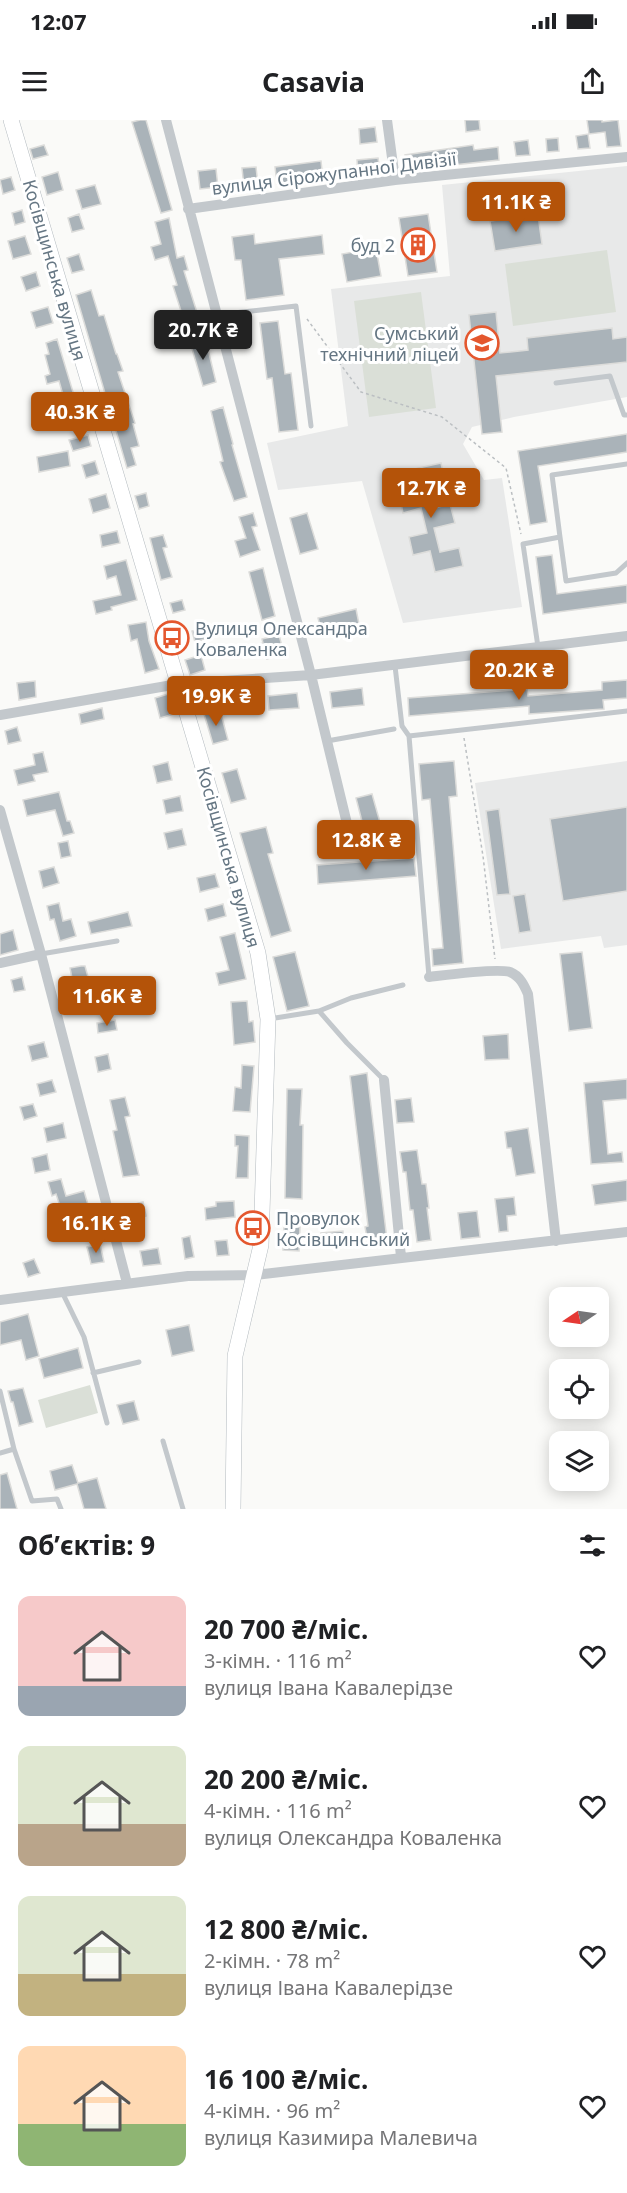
<!DOCTYPE html>
<html lang="uk">
<meta charset="utf-8">
<style>
:root{--surface:#fff;--page:#f6f6f6;--text:#202124;--muted:#757577;--accent:#b45309}
body{margin:0;font-family:"Noto Sans",sans-serif;background:var(--page);color:var(--text);height:100vh;display:flex;flex-direction:column;font-size:22px;white-space:nowrap}
*{box-sizing:border-box;margin:0}
p{font-size:20px;color:var(--muted)}
.icon{flex:none;width:33px;height:33px;fill:none;stroke:currentColor;stroke-width:2;stroke-linecap:round;stroke-linejoin:round}
.map{position:relative;height:1389px;overflow:hidden}
.details{display:flex;flex-direction:column;background:var(--surface);flex:1}
.details>*{flex:none}
.needle{width:39px;rotate:257deg}
.tools{position:absolute;left:549px;top:1167px;display:grid;gap:12px}
.tools a{display:grid;place-items:center;width:60px;height:60px;border-radius:12px;background:var(--surface);box-shadow:0 3px 15px #0003;font-size:30px}
.price{position:absolute;translate:-50% -51px;padding:0 14px;border-radius:6px;background:var(--accent);color:#fff;font-size:20px;line-height:39px;filter:drop-shadow(0 2px 3px #0008)}
.price::after{content:'';position:absolute;left:50%;top:36px;width:18px;height:14px;margin-left:-9px;background:inherit;clip-path:polygon(0 0,100% 0,50% 100%)}
.price.selected{background:#222;color:#fff}
ul{padding:0;list-style:none}
li{display:flex;align-items:center;gap:18px;height:150px;padding:0 18px}
li span{display:grid;place-items:center;flex:none;width:168px;height:120px;border-radius:12px;color:#555}
li>.icon{margin-inline-start:auto}
span .icon{width:72px;height:72px;fill:#fffc;stroke-width:1}
li b{font-size:26px}
h2{display:flex;justify-content:space-between;align-items:center;height:72px;padding:0 18px;font-size:26px}
.status{display:flex;justify-content:space-between;align-items:center;height:42px;padding:0 30px;background:var(--surface);direction:ltr}
.status svg{height:16px;fill:currentColor}
header{display:flex;justify-content:space-between;align-items:center;height:78px;padding:0 18px;background:var(--surface);font-size:27px;font-weight:700}
.map>svg:first-child{display:block}
.built{fill:#e8e9e9}
.green{fill:#dadfd7}
.building{fill:#aab3b9;stroke:#dcdcda;stroke-width:1.5}
.lines{fill:none;stroke-linecap:round;stroke-linejoin:round}
.secondary-casing{stroke:#b3babf;stroke-width:16}
.path{stroke:#bbbfc2;stroke-width:1.5;stroke-dasharray:3 3;stroke-linecap:butt}
.lane{stroke:#c3c8cc;stroke-width:5}
.street{stroke:#c3c8cc;stroke-width:10}
.secondary{stroke:#fff;stroke-width:15}
.labels{text-anchor:middle;dominant-baseline:central;stroke-width:6;stroke-linejoin:round;paint-order:stroke}
.street-label{font-size:18px;fill:#657683;stroke:#fff}
.poi-label{font-size:18px;fill:#657683;stroke:#fff;text-anchor:end}
</style>
<div class="status"><b>12:07</b><svg viewBox="0 0 49 12"><path d="M0 12V9h3v3zM5 12V6h3v6zM10 12V3h3v9zM15 12V0h3v12zM26 1h20v11H26zM47 4h2v5h-2z"/></svg></div>
<header><svg class="icon" aria-label="menu" viewBox="0 0 24 24"><path d="M4 6h16M4 12h16M4 18h16"/></svg>Casavia<svg class="icon" aria-label="share" viewBox="0 0 24 24"><path d="M12 15V3M7 8l5-5 5 5M5 13v7h14v-7"/></svg></header>
<div class="map">
<svg width="627" height="1389" viewBox="0 0 627 1389">
<rect width="100%" height="100%" fill="#fafaf8"/>
<path class="built" d="M627,46V277L514,297L472,307L463,324L484,360L502,358L522,487L403,503L362,361L278,370L267,323L348,306L331,169L450,156L442,65Z
M627,641V825L604,828L601,816L501,829L475,663Z"/>
<path class="green" d="M607,130L616,192L513,206L505,144Z
M421,172L436,288L369,297L354,181Z
M90,1265L98,1293L46,1308L38,1280Z"/>
<path class="building" d="M140,0H146L172,90L161,93L132,2Z
M465,0H479L480,10L466,12Z
M587,0H602V2L618,0L621,26L607,27L605,12L589,14Z
M375,7L377,22L360,24L359,9Z
M588,14L590,28L578,29L576,16Z
M558,18L559,31L547,32L546,19Z
M528,20L530,35L516,36L514,22Z
M44,25L48,35L33,39L30,29Z
M473,25L474,30L498,27L499,40L407,50L405,35Z
M378,38L380,52L358,54L357,40Z
M321,41L323,59L277,64L275,47Z
M256,47L258,65L244,67L242,48Z
M216,49L218,67L200,69L198,51Z
M58,52L63,70L47,75L42,57Z
M11,57L15,70L3,74L0,60Z
M95,65L101,84L82,89L76,70Z
M22,90L25,102L15,105L12,93Z
M79,94L84,109L72,112L68,98Z
M428,94L437,152L408,156L399,98Z
M538,95L542,124L495,131L490,101Z
M169,98L177,138L184,136L188,150L184,151L200,202L182,207L178,192L181,191L173,166L177,165L168,136L155,140L151,127L161,124L155,102Z
M254,114L255,124L322,115L324,134L279,139L284,175L246,180L241,140H235L232,117Z
M25,116L31,134L13,139L8,121Z
M376,128L381,156L347,162L342,134Z
M79,134L84,150L72,153L67,138Z
M36,152L40,166L26,171L21,157Z
M91,170L99,196L104,195L116,234H117L123,251L118,252L135,303L133,304L139,326L131,328L136,345L127,348L76,175Z
M48,187L53,203L36,208L31,192Z
M496,192L500,233L528,230L527,218L612,208L613,219L627,217V242L496,256L502,312L482,314L469,195Z
M278,201L285,254L291,253L298,310L279,312L272,258L267,259L260,203Z
M205,217L216,262L203,266L190,222Z
M57,219L79,292L62,297L58,284L65,282L59,261L47,264L45,256L50,254L45,235L49,234L46,223Z
M223,287L233,324L232,325L247,377L234,381L220,342L223,341L211,291Z
M627,314V332L538,346L547,402L530,405L518,331Z
M88,315L91,326L73,331L69,320Z
M68,331L70,346L39,352L37,337Z
M95,341L99,354L86,358L82,345Z
M441,343L445,361L426,365L431,389L450,384L455,403L434,408L440,432L459,428L463,446L435,452L430,431L413,435L409,417L427,413L421,388L403,393L399,374L418,370L414,349Z
M146,373L149,386L139,389L135,376Z
M106,374L110,388L93,393L89,379Z
M253,393L257,406L252,407L260,430L240,437L235,421L246,418L239,397Z
M307,393L318,429L300,434L290,398Z
M117,411L120,423L102,427L100,415Z
M163,415L167,427L163,428L172,457L161,460L150,418Z
M552,435L557,474L627,465V483L543,494L536,437Z
M126,440L137,480L111,487L112,490L96,494L93,481L121,475L116,456L107,459L104,446Z
M263,448L275,496L262,500L249,452Z
M182,480L185,490L173,493L170,483Z
M356,489L359,504L322,513L318,498Z
M146,502L149,521L159,549L145,553L137,519L131,521L128,505Z
M205,508L208,518L195,522L192,511Z
M279,515L284,534L267,539L266,534L255,537L252,526L263,523L262,519Z
M201,535L205,550L190,555L185,540Z
M627,560V578L603,580L604,589L529,594V586L409,596L408,578L527,569L528,576L602,570V562Z
M35,561L36,577L19,580L17,563Z
M362,568L364,585L332,588L330,572Z
M297,573L299,588L269,590L268,576Z
M168,574L174,594L160,598L155,578Z
M102,588L104,599L81,604L79,594Z
M220,590L228,620L213,624L204,594Z
M17,607L21,621L8,624L5,611Z
M43,632L48,652L33,655L35,661L18,665L14,650L35,645L33,634Z
M454,641L457,676L449,677L463,843L433,846L432,829L443,828L430,679L422,680L419,644Z
M168,642L172,660L157,663L153,646Z
M237,649L246,679L231,683L222,653Z
M59,672L67,701H70L74,713L63,716L55,690L27,696L23,680Z
M372,674L383,713L366,717L356,678Z
M180,676L183,691L166,694L163,680Z
M627,687V771L563,781L550,699Z
M499,689L510,774L497,775L486,691Z
M266,707L273,733L268,734L291,811L271,817L240,713Z
M182,709L186,725L168,729L164,713Z
M68,721L71,736L61,738L58,723Z
M414,738L416,756L318,764L317,745Z
M54,747L59,763L43,768L39,751Z
M215,754L219,767L200,772L197,758Z
M525,774L531,811L519,813L513,776Z
M59,783L63,801L71,799L76,816L60,821L54,799L50,800L47,786Z
M223,784L226,796L208,801L205,789Z
M128,792L132,806L91,814L88,802Z
M13,810L18,830L0,835V814Z
M235,813L246,859L219,865L216,853L229,850L220,817Z
M295,832L309,886L287,891L273,837Z
M582,832L592,908L569,911L560,834Z
M81,846H85L88,857L84,858L93,890L79,893L70,848Z
M22,857L25,870L14,872L11,860Z
M247,881L249,902L253,901L255,922L234,925L231,882Z
M115,900L117,910L98,913L97,903Z
M508,914L509,939L485,940L483,916Z
M44,922L48,937L32,941L28,926Z
M108,934L111,949L98,952L95,937Z
M242,945L254,946L250,992L233,991L235,967L241,968Z
M367,953L387,1120L368,1124L365,1107L368,1106L350,956Z
M627,959V979L603,981L608,1034L622,1032L623,1042L591,1044L584,963Z
M52,960L56,972L40,976L37,964Z
M287,969H302L300,1005H303L302,1079L285,1078Z
M125,977L130,996L125,997L139,1055L123,1057L113,1011L117,1010L110,980Z
M411,978L414,1002L397,1003L395,980Z
M33,984L37,996L24,1000L20,987Z
M63,1003L66,1018L47,1022L44,1008Z
M528,1008L535,1053L516,1056L511,1028H507L505,1012Z
M235,1015L249,1016L248,1058H236L238,1026H235Z
M417,1030L422,1064H426L429,1088H427L431,1120L417,1122L413,1090H410L406,1052H403L400,1032Z
M47,1034L50,1050L35,1053L32,1038Z
M61,1059L66,1076L84,1071L89,1088L77,1091L82,1111L60,1117L56,1104L65,1101L56,1074L52,1076L48,1062Z
M627,1060V1081L595,1085L592,1065Z
M514,1077L516,1095L507,1096L508,1111L499,1112L495,1079Z
M234,1081L235,1097L206,1100L205,1088L216,1086V1082Z
M143,1082L146,1096L134,1099L131,1085Z
M477,1091L480,1117L461,1119L458,1093Z
M284,1107H300L299,1131L283,1130Z
M343,1111L344,1126L323,1128L321,1113Z
M190,1116L194,1137L185,1139L182,1118Z
M227,1120L229,1135L217,1136L215,1121Z
M100,1124L104,1142L91,1144L87,1127Z
M158,1128L161,1144L143,1146L140,1131Z
M34,1139L40,1153L28,1157L23,1143Z
M28,1194L39,1236L26,1240L21,1220L0,1225V1202Z
M189,1205L194,1231L172,1236L166,1210Z
M78,1228L83,1248L44,1258L39,1239Z
M23,1268L33,1302L19,1306L13,1282H11L8,1271Z
M134,1281L139,1300L123,1304L117,1285Z
M72,1345L78,1363L97,1358L106,1389H84L77,1364L55,1370L50,1351Z
M7,1353L17,1389H0V1355Z"/>
<g class="lines">
<defs>
<path id="secondary" d="M11,0L258,833L268,899L261,1125L235,1236L233,1389"/>
</defs>
<use href="#secondary" class="secondary-casing"/>
<path class="path" d="M307,199L361,272L442,297L506,348L521,414
M464,618L483,736L495,839"/>
<path class="lane" d="M216,195L296,186L311,306
M556,263L610,256L624,295H627
M560,417L566,461L616,453L627,443
M538,527L523,424L560,417L552,355L627,344
M395,546L402,606L409,616L429,857
M409,616L627,591
M327,621L394,609
M41,834L117,821
M319,891L351,878L403,865
M269,899L319,891L347,923L384,960
M62,1172L84,1217L107,1303
M93,1253L139,1242
M0,1271L14,1329L32,1381L57,1379L61,1389
M163,1321L183,1389
M0,1333L14,1329"/>
<path class="street" d="M166,0L311,555L350,716
M387,0L395,60
M188,89L395,60L627,37
M0,595L178,564L311,555L627,516
M0,690L41,834L127,1163
M0,843L41,834
M429,857C446,855 496,848 510,852C520,856 524,865 528,874L556,1121
M384,960L401,1137
M0,1180L188,1156L255,1155L627,1112"/>
<use href="#secondary" class="secondary"/>
</g>
<defs>
<symbol id="building-ring" viewBox="-11 -11 22 22"><circle r="9.5" fill="#fff" stroke="#e4572e" stroke-width="1.5"/><path d="M-4-6H4V6H1V3H-1V6H-4ZM-2.5-4.3h1.7v1.8h-1.7ZM.8-4.3h1.7v1.8H.8ZM-2.5-1h1.7V.8h-1.7ZM.8-1h1.7V.8H.8Z" fill="#e4572e"/></symbol>
<symbol id="university-ring" viewBox="-11 -11 22 22"><circle r="9.5" fill="#fff" stroke="#e4572e" stroke-width="1.5"/><path d="M0-5L7-2L0 1L-7-2ZM-4 1L0 2.5L4 1V4Q0 6-4 4Z" fill="#e4572e"/></symbol>
<symbol id="bus-ring" viewBox="-11 -11 22 22"><circle r="9.5" fill="#fff" stroke="#e4572e" stroke-width="1.5"/><path d="M-5-6H5V4H4V6H2V4H-2V6H-4V4H-5ZM-3.5-4V0h7V-4ZM-3.5 1.2v1.5H-2V1.2ZM2 1.2v1.5H3.5V1.2Z" fill="#e4572e"/></symbol>
</defs>
<g fill-rule="evenodd">
<use href="#building-ring" x="399" y="106" width="38" height="38"/>
<use href="#university-ring" x="463" y="204" width="38" height="38"/>
<use href="#bus-ring" x="153" y="499" width="38" height="38"/>
<use href="#bus-ring" x="234" y="1089" width="38" height="38"/>
</g>
<g class="labels">
<g class="street-label">
<text transform="translate(334 53) rotate(-7)">вулиця Сірожупанної Дивізії</text>
<text transform="translate(55 150) rotate(74)">Косівщинська вулиця</text>
<text transform="translate(229 737) rotate(74)">Косівщинська вулиця</text>
</g>
<g class="poi-label">
<text x="395" y="125">буд 2</text>
<text x="459" y="213">Сумський<tspan x="459" dy="21">технічний ліцей</tspan></text>
<text x="195" y="508" text-anchor="start">Вулиця Олександра<tspan x="195" dy="21">Коваленка</tspan></text>
<text x="276" y="1098" text-anchor="start">Провулок<tspan x="276" dy="21">Косівщинський</tspan></text>
</g>
</g>
</svg>
<div class="tools">
<a><svg class="needle" viewBox="-14 -14 28 28"><path d="M0-13l5 13h-10z" fill="#e53935"/><path d="M0 13l5-13h-10z" fill="#757577"/></svg></a>
<a><svg class="icon" aria-label="locate" viewBox="0 0 24 24"><circle cx="12" cy="12" r="6"/><path d="M12 2v4M12 18v4M2 12h4M18 12h4"/></svg></a>
<a><svg class="icon" aria-label="layers" viewBox="0 0 24 24"><path d="M12 4l9 5-9 5-9-5zM3 14l9 5 9-5"/></svg></a>
</div>
<b class="price" style="left:516px;top:113px">11.1K ₴</b>
<b class="price selected" style="left:203px;top:241px">20.7K ₴</b>
<b class="price" style="left:80px;top:323px">40.3K ₴</b>
<b class="price" style="left:431px;top:399px">12.7K ₴</b>
<b class="price" style="left:519px;top:581px">20.2K ₴</b>
<b class="price" style="left:216px;top:607px">19.9K ₴</b>
<b class="price" style="left:366px;top:751px">12.8K ₴</b>
<b class="price" style="left:107px;top:907px">11.6K ₴</b>
<b class="price" style="left:96px;top:1134px">16.1K ₴</b>
</div>
<section class="details">
<h2>Об’єктів: 9<svg class="icon" aria-label="filters" viewBox="0 0 24 24"><path d="M4 7h16M4 17h16"/><circle cx="9" cy="7" r="2"/><circle cx="15" cy="17" r="2"/></svg></h2>
<ul>
<li><span style="background:linear-gradient(#f6c9c9 75%,#9aa5b1 0)"><svg class="icon" aria-label="home" viewBox="0 0 24 24"><path d="M3 11l9-7 9 7M6 9v11h12V9"/></svg></span><div><b>20 700 ₴/міс.</b><p>3-кімн. · 116 m²</p><p>вулиця Івана Кавалерідзе</p></div><svg class="icon" aria-label="heart" viewBox="0 0 24 24"><path d="M12 20l-8-8c-3-5 5-10 8-4 3-6 11-1 8 4z"/></svg></li>
<li><span style="background:linear-gradient(#dfe7d0 65%,#b9a48a 0)"><svg class="icon" aria-label="home" viewBox="0 0 24 24"><path d="M3 11l9-7 9 7M6 9v11h12V9"/></svg></span><div><b>20 200 ₴/міс.</b><p>4-кімн. · 116 m²</p><p>вулиця Олександра Коваленка</p></div><svg class="icon" aria-label="heart" viewBox="0 0 24 24"><path d="M12 20l-8-8c-3-5 5-10 8-4 3-6 11-1 8 4z"/></svg></li>
<li><span style="background:linear-gradient(#dfe7d0 65%,#c2b280 0)"><svg class="icon" aria-label="home" viewBox="0 0 24 24"><path d="M3 11l9-7 9 7M6 9v11h12V9"/></svg></span><div><b>12 800 ₴/міс.</b><p>2-кімн. · 78 m²</p><p>вулиця Івана Кавалерідзе</p></div><svg class="icon" aria-label="heart" viewBox="0 0 24 24"><path d="M12 20l-8-8c-3-5 5-10 8-4 3-6 11-1 8 4z"/></svg></li>
<li><span style="background:linear-gradient(#ffd9b3 65%,#8fb573 0)"><svg class="icon" aria-label="home" viewBox="0 0 24 24"><path d="M3 11l9-7 9 7M6 9v11h12V9"/></svg></span><div><b>16 100 ₴/міс.</b><p>4-кімн. · 96 m²</p><p>вулиця Казимира Малевича</p></div><svg class="icon" aria-label="heart" viewBox="0 0 24 24"><path d="M12 20l-8-8c-3-5 5-10 8-4 3-6 11-1 8 4z"/></svg></li>
</ul>
</section>
